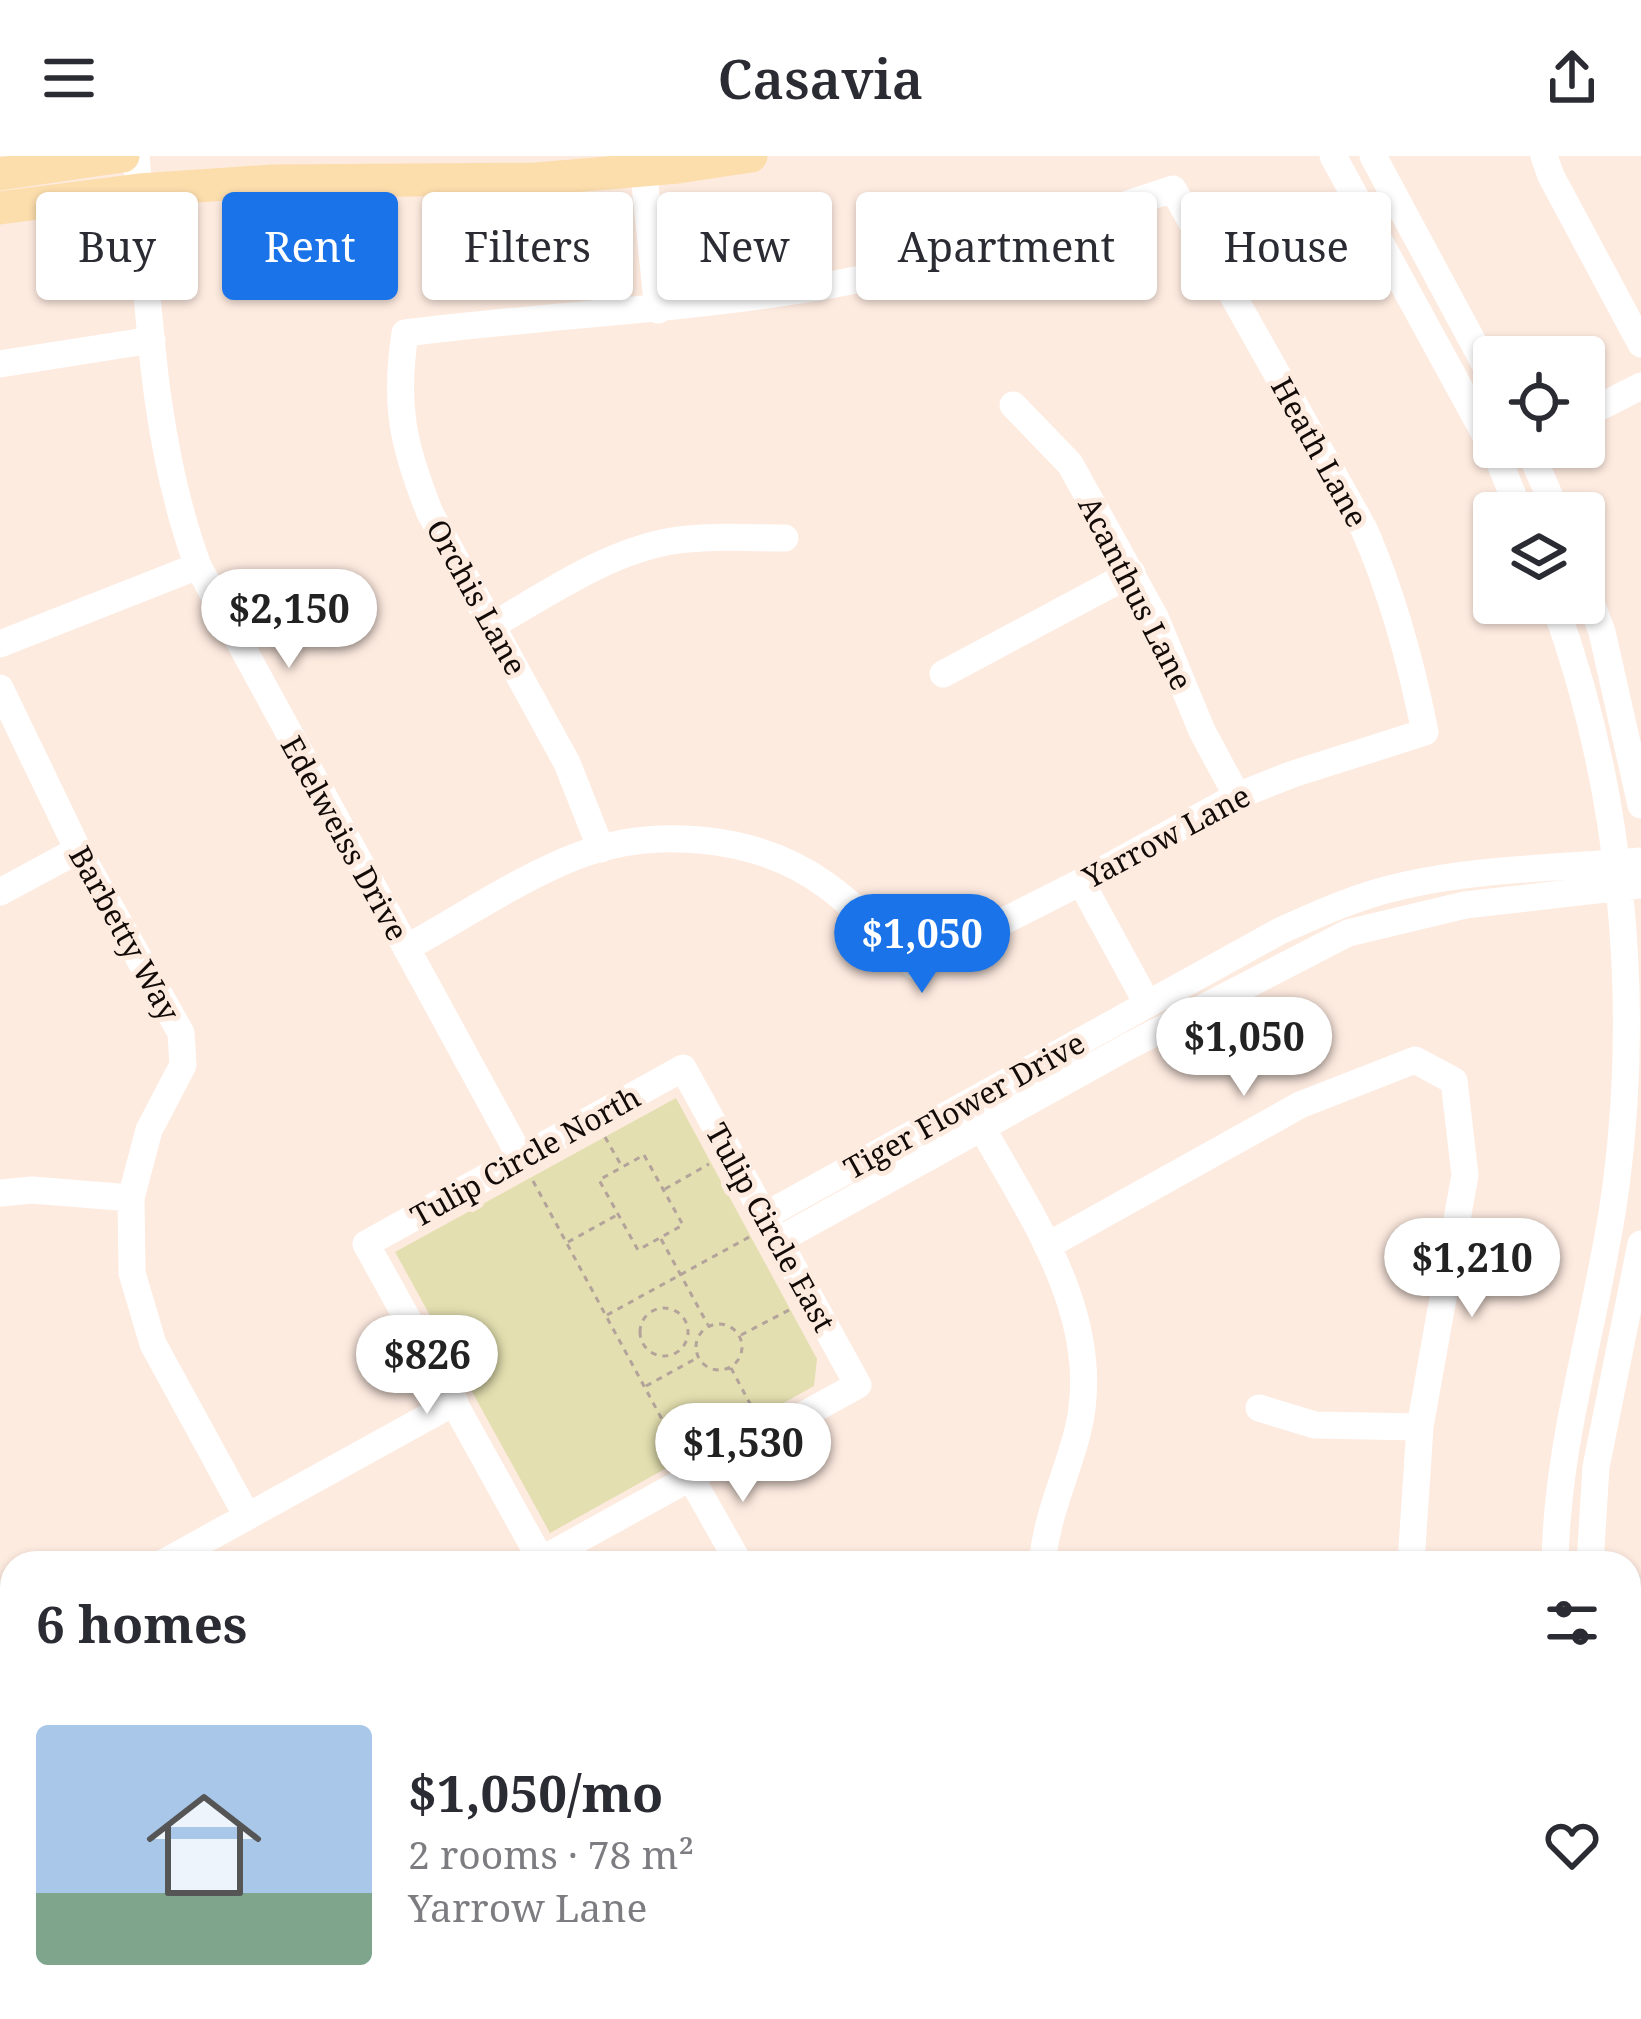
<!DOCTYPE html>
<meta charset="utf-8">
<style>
:root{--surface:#fff;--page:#f7f7f7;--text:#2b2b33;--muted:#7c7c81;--accent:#1a73e8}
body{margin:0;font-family:"Noto Serif",serif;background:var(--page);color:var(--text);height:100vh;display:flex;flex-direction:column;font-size:45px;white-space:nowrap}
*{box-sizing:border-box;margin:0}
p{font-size:39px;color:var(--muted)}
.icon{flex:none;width:66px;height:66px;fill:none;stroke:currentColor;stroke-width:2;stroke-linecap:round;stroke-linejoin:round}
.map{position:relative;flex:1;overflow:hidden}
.details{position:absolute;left:0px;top:1395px;width:1641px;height:468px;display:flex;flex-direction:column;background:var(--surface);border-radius:36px 36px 0 0;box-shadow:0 3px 9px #0004}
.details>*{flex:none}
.banner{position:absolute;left:36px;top:36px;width:1569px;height:108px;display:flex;gap:24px}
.controls{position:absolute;left:1473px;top:180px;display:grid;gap:24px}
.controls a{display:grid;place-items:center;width:132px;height:132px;border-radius:12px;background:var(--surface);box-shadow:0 3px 9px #0004;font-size:60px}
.price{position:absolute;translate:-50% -102px;padding:0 27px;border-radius:42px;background:#fff;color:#222;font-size:39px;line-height:78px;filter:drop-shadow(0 3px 6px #0008)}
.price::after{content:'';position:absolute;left:50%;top:72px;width:36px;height:27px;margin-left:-18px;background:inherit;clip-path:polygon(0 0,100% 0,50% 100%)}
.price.active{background:var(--accent);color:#fff}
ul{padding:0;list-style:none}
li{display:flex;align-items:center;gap:36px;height:300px;padding:0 36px}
li span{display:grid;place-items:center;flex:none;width:336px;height:240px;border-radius:12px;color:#555}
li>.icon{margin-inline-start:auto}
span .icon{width:144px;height:144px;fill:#fffc;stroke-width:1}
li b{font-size:51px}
h2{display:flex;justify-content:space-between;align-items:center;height:144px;padding:0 36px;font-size:51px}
.pill{padding:0 42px;border-radius:12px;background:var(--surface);box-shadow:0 3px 9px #0004;font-size:42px;line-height:108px}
.pill.active{background:var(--accent);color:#fff}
header{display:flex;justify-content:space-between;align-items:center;height:156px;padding:0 36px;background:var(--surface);font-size:54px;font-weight:600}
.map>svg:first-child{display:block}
.green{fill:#e3dfb0}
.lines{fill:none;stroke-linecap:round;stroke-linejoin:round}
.path{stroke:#b3a39a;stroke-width:3;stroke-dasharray:6 6;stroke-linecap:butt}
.minor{stroke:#fff;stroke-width:27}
.major{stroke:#fcddac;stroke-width:33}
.labels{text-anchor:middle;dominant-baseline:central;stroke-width:10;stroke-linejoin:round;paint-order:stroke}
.street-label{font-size:30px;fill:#130b07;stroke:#feebe0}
</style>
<header><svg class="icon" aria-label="menu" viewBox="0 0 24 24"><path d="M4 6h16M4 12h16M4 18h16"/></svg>Casavia<svg class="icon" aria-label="share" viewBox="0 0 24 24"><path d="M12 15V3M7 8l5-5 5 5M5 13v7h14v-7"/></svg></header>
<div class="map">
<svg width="1641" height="1863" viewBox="0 0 1641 1863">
<rect width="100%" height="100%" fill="#feebe0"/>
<path class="green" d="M676,942L817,1203L814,1230L550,1377L395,1096Z"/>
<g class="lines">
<path class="path" d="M605,981L621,1009
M644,999L683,1069L638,1094L599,1024Z
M533,1025L683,1302
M665,1033L709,1008
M661,1083L708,1169
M568,1086L617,1059
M640 1176a24 24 0 1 1 48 0a24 24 0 1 1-48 0Z
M607,1159L751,1080
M696 1191a23 23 0 1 1 46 0a23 23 0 1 1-46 0Z
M741,1179L791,1153
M731,1212L755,1257
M646,1230L695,1203"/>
<path class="minor" d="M136,0C148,135 150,281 198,410L521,1002
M642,0L658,154
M1333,0L1498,302L1520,357
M1373,0L1494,225
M1544,0L1551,20L1641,188
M0,208L152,184
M1013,249L1070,308L1155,461L1202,575L1237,640
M1584,259L1641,230
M1528,291L1557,357
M1584,428L1602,476L1641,649
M1554,447C1621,629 1641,839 1616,1030C1599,1158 1557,1278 1555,1407
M493,469C549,437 607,396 672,385C708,379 748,382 785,382
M0,488L198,410
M943,518L1132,417
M0,532L78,694L181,877L183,909L149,974L131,1042L132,1117L153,1188L247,1360
M1081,726L1147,847
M0,736L78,694
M406,792C461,762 520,722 577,700C655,670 758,679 826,729C858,752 886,783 915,810L1081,726L1237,640L1293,618L1425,576C1411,506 1393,439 1364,373L1173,33C1055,72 936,111 813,132C677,154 541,160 405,177C394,249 403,290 430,357L567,607L601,693
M683,912L858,1229L541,1404L366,1088Z
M973,956C1025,1051 1106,1159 1078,1274C1066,1322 1048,1354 1042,1407
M0,1037L32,1034L131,1042
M766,1059L1280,775C1320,757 1360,739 1402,730C1479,712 1562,712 1641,705
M779,1084L1129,890L1348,777L1465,749L1641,729
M1047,1090L1300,949L1415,904L1454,925L1465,1019L1420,1271L1411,1407
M1259,1252L1315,1269L1420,1271
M691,1322L739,1407
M163,1407L455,1246
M1590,1407L1596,1311L1641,1088
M0,1497L12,1490
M0,1597L12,1619
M1629,1691L1641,1731
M0,1759L12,1752
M1629,1793L1641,1821
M139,1851L146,1863
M408,1851L412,1863
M969,1851L976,1863
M1489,1851L1493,1863
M694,1863L715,1851"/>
<path class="major" d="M0,18L123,0
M0,52L139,34L272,25L536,23L678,11L751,0"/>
</g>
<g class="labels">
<g class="street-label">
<text transform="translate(1320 296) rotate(61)">Heath Lane</text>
<text transform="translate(1136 437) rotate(63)">Acanthus Lane</text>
<text transform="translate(477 441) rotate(61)">Orchis Lane</text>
<text transform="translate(1166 680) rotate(-28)">Yarrow Lane</text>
<text transform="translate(345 682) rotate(61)">Edelweiss Drive</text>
<text transform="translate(125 777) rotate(61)">Barbetty Way</text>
<text transform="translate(964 949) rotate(-29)">Tiger Flower Drive</text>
<text transform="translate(525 1000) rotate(-29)">Tulip Circle North</text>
<text transform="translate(771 1071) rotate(61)">Tulip Circle East</text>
</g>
</g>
</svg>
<div class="controls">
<a><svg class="icon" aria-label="locate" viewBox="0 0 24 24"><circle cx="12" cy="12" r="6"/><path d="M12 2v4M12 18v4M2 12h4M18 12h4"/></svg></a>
<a><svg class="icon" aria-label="layers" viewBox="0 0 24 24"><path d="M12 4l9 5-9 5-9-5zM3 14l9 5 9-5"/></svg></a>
</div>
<b class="price" style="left:289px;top:515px">$2,150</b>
<b class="price active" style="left:922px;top:840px">$1,050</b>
<b class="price" style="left:1244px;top:943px">$1,050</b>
<b class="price" style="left:1472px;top:1164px">$1,210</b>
<b class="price" style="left:427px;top:1261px">$826</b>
<b class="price" style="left:743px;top:1349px">$1,530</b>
<div class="banner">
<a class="pill">Buy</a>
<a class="pill active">Rent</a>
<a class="pill">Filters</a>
<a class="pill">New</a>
<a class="pill">Apartment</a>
<a class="pill">House</a>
</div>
<section class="details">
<h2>6 homes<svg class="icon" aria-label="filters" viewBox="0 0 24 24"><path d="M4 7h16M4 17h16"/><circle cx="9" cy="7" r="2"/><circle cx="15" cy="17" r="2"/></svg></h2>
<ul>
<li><span style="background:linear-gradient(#a9c7e8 70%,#7fa58c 0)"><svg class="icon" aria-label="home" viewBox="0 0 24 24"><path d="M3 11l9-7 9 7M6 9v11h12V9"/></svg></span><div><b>$1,050/mo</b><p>2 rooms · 78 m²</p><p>Yarrow Lane</p></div><svg class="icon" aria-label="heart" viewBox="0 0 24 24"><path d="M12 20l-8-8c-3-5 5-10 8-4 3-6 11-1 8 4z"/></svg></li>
</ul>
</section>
</div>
